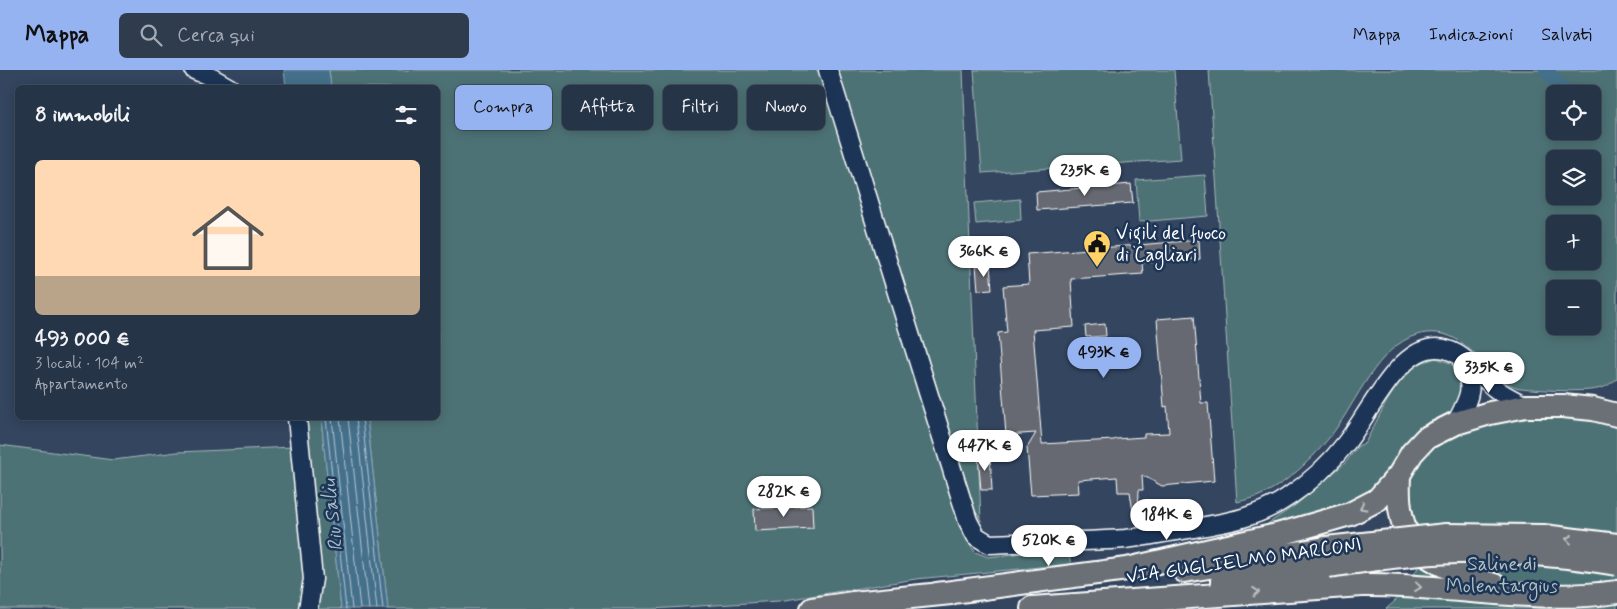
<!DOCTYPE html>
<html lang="it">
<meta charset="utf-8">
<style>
:root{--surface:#263447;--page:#2e3c4e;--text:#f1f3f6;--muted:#a4aab4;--line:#424f60;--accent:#95b2f1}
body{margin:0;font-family:Mynerve,sans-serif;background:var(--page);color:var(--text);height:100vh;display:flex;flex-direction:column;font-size:19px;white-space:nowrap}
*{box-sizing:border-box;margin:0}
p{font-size:16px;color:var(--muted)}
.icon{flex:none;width:28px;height:28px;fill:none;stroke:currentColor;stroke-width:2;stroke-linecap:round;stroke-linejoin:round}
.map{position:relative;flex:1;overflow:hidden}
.side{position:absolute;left:15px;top:15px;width:425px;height:335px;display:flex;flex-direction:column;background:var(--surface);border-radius:8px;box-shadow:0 2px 12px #0003,0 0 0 1px var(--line)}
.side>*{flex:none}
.hud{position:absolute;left:455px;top:15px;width:475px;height:45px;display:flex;gap:10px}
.fabs{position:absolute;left:1546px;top:15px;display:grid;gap:10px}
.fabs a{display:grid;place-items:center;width:55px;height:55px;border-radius:8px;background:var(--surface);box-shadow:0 2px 12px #0003,0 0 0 1px var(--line);font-size:25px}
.price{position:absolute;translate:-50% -42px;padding:0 11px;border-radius:18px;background:#fff;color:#222;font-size:16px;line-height:32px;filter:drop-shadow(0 1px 2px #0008)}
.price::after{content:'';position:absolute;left:50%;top:30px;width:15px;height:11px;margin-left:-8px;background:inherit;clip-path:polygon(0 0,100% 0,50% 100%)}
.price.active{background:var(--accent);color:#111}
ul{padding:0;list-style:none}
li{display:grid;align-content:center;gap:10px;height:265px;padding:0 20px}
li+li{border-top:1px solid var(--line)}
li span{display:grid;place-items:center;height:155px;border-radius:8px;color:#555}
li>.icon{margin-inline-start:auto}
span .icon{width:90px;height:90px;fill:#fffc;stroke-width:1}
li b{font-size:21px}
h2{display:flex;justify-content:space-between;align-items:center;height:60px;padding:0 20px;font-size:21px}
.tag{padding:0 18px;border-radius:8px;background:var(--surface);box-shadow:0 2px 12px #0003,0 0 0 1px var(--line);font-size:18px;line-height:45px}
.tag.active{background:var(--accent);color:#111}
header{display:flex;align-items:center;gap:30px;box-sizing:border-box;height:70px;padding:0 25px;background:var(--accent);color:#111}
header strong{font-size:24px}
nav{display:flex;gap:28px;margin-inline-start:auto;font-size:18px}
.search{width:350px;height:45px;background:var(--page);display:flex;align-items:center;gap:12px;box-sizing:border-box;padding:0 18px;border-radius:8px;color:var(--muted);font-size:19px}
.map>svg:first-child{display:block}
.green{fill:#4d7275;stroke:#a6b8ba;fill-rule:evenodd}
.water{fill:#45708b;stroke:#8fa9b9}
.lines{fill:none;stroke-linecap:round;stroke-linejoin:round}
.shore{stroke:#b5c6d1;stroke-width:1}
.canal{stroke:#45708b;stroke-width:14}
.building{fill:#666971;stroke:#fff}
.minor-casing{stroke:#fff;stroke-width:21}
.major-casing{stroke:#fff;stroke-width:26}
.minor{stroke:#1d3557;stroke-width:18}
.major{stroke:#6a7074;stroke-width:22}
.major-bridge-casing{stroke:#fff;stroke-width:26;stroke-linecap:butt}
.major-bridge{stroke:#6a7074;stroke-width:22}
.oneway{stroke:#bcbfc0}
.labels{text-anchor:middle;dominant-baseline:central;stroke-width:5;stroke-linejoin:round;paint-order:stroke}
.poi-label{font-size:19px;fill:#fff;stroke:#1d3557;text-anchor:start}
.street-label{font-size:19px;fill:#fff;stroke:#1d3557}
.park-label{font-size:19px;fill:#afc0c1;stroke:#1d3557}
.water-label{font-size:20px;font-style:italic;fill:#abbfcb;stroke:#1d3557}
</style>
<header>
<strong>Mappa</strong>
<div class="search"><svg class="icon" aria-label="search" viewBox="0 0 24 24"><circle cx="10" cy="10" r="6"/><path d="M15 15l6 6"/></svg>Cerca qui</div>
<nav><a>Mappa</a><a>Indicazioni</a><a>Salvati</a></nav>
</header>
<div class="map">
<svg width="1617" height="539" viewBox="0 0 1617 539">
<rect width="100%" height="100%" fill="#33455f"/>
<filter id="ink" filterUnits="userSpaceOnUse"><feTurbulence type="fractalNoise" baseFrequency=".02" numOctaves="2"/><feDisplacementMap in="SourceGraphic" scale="10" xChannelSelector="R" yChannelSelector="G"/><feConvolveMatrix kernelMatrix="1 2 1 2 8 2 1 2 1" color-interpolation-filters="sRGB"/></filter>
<g filter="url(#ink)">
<path class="green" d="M329,0H819L839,61L965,466L975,482L988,487L1067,478L1071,494L916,509L779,531L652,539H388L367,348H438V18L331,17Z
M838,0H963L981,451L975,440Z
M974,0H1174L1181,89L982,103Z
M1209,0H1617V309C1612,312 1607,317 1601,318C1587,323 1537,320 1521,318C1516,318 1508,314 1504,311C1478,293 1463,259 1426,263C1383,268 1360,324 1338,356C1318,384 1290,412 1259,426C1252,429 1244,430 1237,432ZM1555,24H1592V61H1555ZM1555,89H1592V126H1555ZM1555,154H1592V191H1555ZM1555,219H1592V256H1555Z
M1205,105L1208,146L1139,152L1136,110Z
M1020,129L1021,150L976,154L974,133Z
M1436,288L1450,293L1459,300L1463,308L1459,334L1386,411L1355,434L1260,459L1297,434L1345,393L1358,376L1365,373L1387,331L1407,301L1421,293Z
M1554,346H1580L1617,354V539H1386C1407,523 1418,497 1430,474C1425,469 1418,463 1415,457C1410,448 1408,426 1410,415C1419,356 1507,349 1554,346Z
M304,348H321L341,539H317Z
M0,375L113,390L177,382L294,377L305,511L299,539H0Z"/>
<path class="water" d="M284,0H329L331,17H286Z
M321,348H367L388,539H341Z"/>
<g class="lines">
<path class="shore" d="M326,348L346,539
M332,348L352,539
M340,348L360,539
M348,348L369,539
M356,348L377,539
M362,348L383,539"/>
<path class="canal" d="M1546,0L1568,24"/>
</g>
<path class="building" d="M1131,114L1133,133L1037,140L1036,122Z
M1199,170L1200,189L1142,193L1143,204L1071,209L1074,257L1033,260L1042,374L1114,370L1116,369L1144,367V364L1169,363L1167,336L1164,337L1157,249L1194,246L1201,333H1208L1214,411L1162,416L1142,405L1143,420H1139L1138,442H1133L1130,422H1118L1117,407L1078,410L1079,423L1031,425L1027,378L1036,363L1006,365L998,263L1007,262L1003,216L1029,214L1027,184Z
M990,195L992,219L978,220L976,196Z
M1105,254L1106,266L1086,267L1085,256Z
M990,384L992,420H981L978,385Z
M812,436L813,458L755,461L754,439Z"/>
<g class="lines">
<defs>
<path id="minor" d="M194,0L209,6L230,18
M828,0L968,451L976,466L989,474C1034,472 1080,472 1125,469C1146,467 1167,462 1188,459C1224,453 1258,448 1288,427C1309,413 1330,394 1346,373C1367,347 1394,287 1428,279C1458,272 1476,303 1496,319C1505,326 1516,331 1526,336
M297,348L313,509L308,539
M1456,353C1471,324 1475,319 1461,288"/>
<path id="major" d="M1399,405C1398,428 1399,452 1412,473C1414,477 1420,480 1423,483C1446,499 1467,507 1494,515
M1184,501L1326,478
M1222,511L1328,496
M937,524L1127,499L1277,465L1350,444L1377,430L1399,405L1412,383L1426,368L1456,353L1490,343L1526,336H1563L1593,339L1617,345
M1032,538L1362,515C1447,514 1532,534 1617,522
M812,539L853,533L951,523"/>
</defs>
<use href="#minor" class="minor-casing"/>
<use href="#major" class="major-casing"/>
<use href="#minor" class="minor"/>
<use href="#major" class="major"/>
<defs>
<path id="major-bridge" d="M1326,478L1446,465L1543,466L1617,475
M1328,496C1370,490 1414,483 1457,482C1510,481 1564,485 1617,494"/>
</defs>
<use href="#major-bridge" class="major-bridge-casing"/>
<use href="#major-bridge" class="major-bridge"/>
</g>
<defs><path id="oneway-chevron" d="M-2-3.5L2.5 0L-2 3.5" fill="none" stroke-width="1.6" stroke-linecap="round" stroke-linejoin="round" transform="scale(1.25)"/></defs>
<g class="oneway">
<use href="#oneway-chevron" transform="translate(1363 437) rotate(152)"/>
<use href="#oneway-chevron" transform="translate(1569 469) rotate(-173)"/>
<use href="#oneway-chevron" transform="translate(1418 517) rotate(6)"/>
<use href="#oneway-chevron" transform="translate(1256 522) rotate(-4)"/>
</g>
</g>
<defs>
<symbol id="civic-pin" viewBox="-11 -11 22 30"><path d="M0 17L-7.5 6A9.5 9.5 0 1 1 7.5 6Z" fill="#ffd166" stroke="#1d3557"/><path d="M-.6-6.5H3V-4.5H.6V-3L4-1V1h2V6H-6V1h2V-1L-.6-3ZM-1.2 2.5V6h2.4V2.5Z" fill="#111"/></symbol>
</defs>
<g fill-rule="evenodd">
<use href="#civic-pin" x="1081" y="158" width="32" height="43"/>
</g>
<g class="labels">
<g class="poi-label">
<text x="1116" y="163">Vigili del fuoco<tspan x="1116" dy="22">di Cagliari</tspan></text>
</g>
<g class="street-label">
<text transform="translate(1244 491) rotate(-8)">VIA GUGLIELMO MARCONI</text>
</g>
<g class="park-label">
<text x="1502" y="494">Saline di<tspan x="1502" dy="22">Molentargius</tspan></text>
</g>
<g class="water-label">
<text transform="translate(333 445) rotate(-96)">Riu Saliu</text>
</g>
</g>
</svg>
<div class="fabs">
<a><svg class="icon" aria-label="locate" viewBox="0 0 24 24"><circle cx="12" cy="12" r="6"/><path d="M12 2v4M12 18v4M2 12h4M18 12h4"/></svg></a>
<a><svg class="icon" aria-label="layers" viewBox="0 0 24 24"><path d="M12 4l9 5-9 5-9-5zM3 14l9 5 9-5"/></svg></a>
<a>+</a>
<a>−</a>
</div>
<b class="price" style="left:1085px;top:127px">235K €</b>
<b class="price" style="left:984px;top:208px">366K €</b>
<b class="price active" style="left:1104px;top:309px">493K €</b>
<b class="price" style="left:1489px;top:324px">335K €</b>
<b class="price" style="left:985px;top:402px">447K €</b>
<b class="price" style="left:784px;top:448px">282K €</b>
<b class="price" style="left:1167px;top:471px">184K €</b>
<b class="price" style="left:1049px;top:497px">520K €</b>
<div class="hud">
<a class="tag active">Compra</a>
<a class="tag">Affitta</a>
<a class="tag">Filtri</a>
<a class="tag">Nuovo</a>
</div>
<section class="side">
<h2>8 immobili<svg class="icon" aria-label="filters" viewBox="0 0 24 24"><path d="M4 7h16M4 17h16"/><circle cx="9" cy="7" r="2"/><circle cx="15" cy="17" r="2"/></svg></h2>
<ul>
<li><span style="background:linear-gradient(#ffd9b3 75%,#b9a48a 0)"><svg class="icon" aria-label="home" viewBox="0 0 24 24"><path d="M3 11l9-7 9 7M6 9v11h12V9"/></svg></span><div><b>493 000 €</b><p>3 locali · 104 m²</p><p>Appartamento</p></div></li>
</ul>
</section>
</div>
